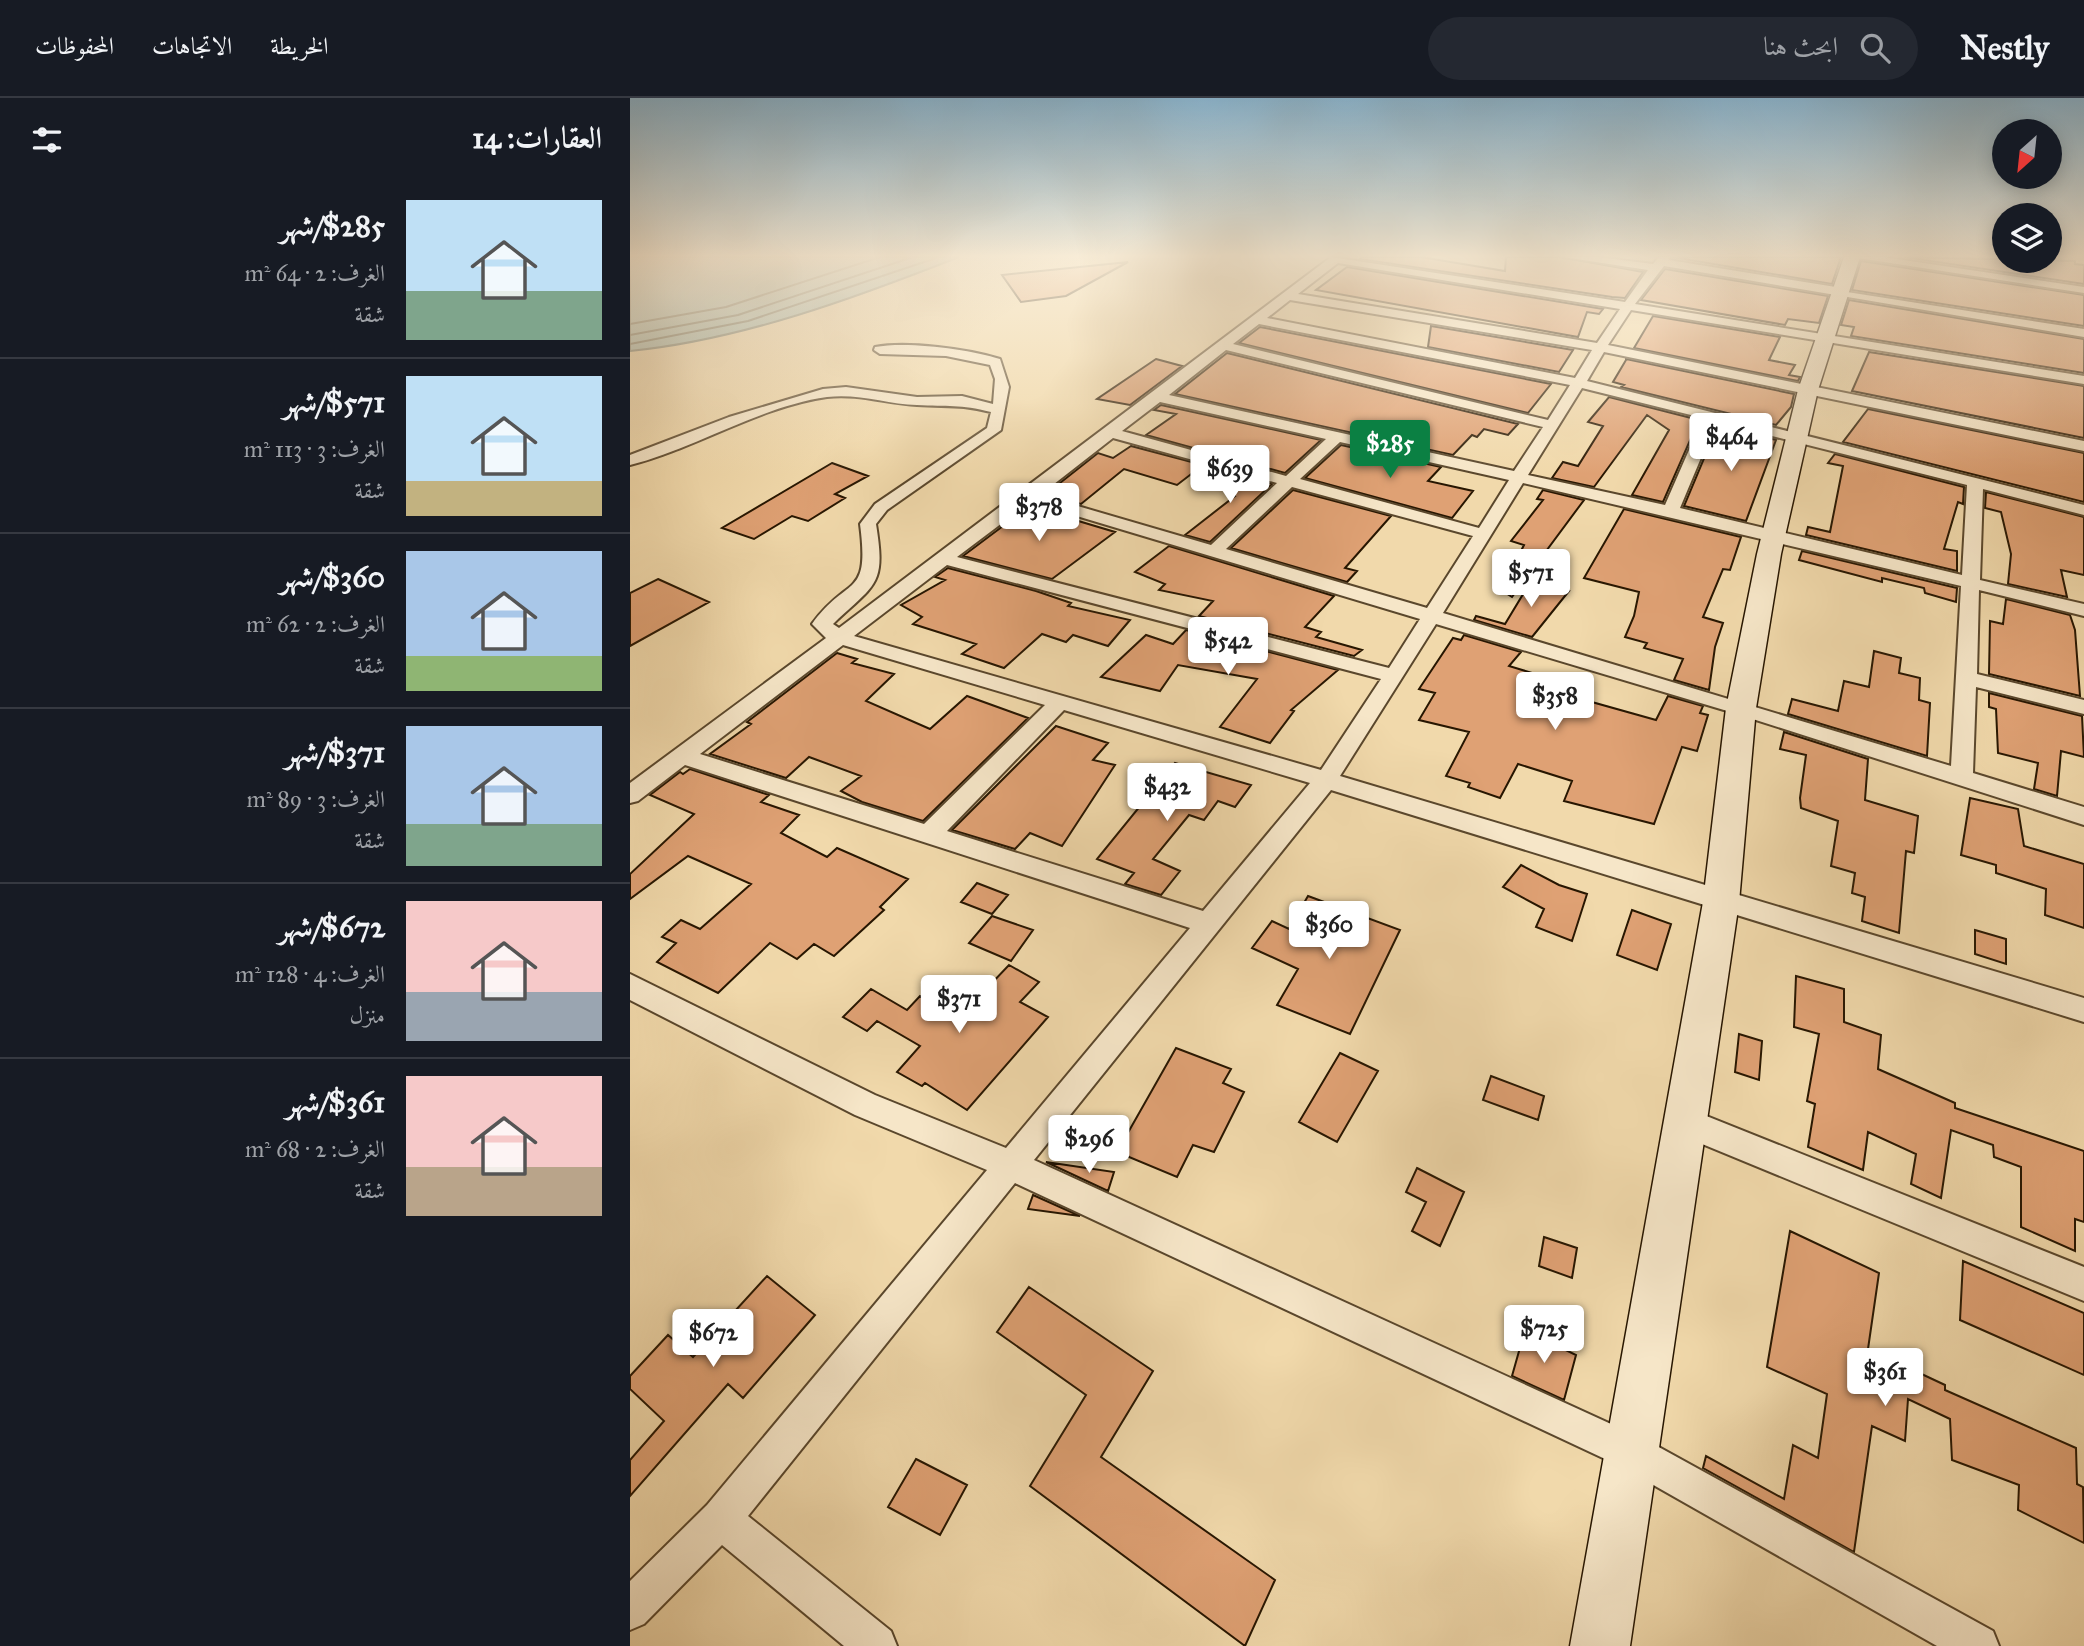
<!DOCTYPE html>
<html lang="ar">
<meta charset="utf-8">
<style>
:root{--surface:#171b24;--page:#242831;--text:#f1f3f6;--muted:#9ea1a6;--line:#363941;--accent:#0b8043}
body{margin:0;font-family:"IM FELL Great Primer",Amiri,serif;background:var(--page);color:var(--text);direction:rtl;height:100vh;display:flex;flex-direction:column;font-size:26px;white-space:nowrap}
*{box-sizing:border-box;margin:0}
p{font-size:23px;color:var(--muted)}
.icon{flex:none;width:38px;height:38px;fill:none;stroke:currentColor;stroke-width:2;stroke-linecap:round;stroke-linejoin:round}
.map{position:relative;flex:1;overflow:hidden;direction:ltr}
.drawer{display:flex;flex-direction:column;background:var(--surface);width:630px}
.drawer>*{flex:none}
.needle{width:46px;rotate:207deg}
.fabs{position:absolute;left:1362px;top:21px;display:grid;gap:14px}
.fabs a{display:grid;place-items:center;width:70px;height:70px;border-radius:50%;background:var(--surface);box-shadow:0 4px 18px #0003;font-size:35px}
.price{position:absolute;translate:-50% -60px;padding:0 16px;border-radius:7px;background:#fff;color:#222;font-size:23px;line-height:46px;filter:drop-shadow(0 2px 4px #0008)}
.price::after{content:'';position:absolute;left:50%;top:42px;width:21px;height:16px;margin-left:-10px;background:inherit;clip-path:polygon(0 0,100% 0,50% 100%)}
.price.active{background:var(--accent);color:#fff}
ul{padding:0;list-style:none}
li{display:flex;align-items:center;gap:21px;height:175px;padding:0 28px}
li+li{border-top:2px solid var(--line)}
li span{display:grid;place-items:center;flex:none;width:196px;height:140px;border-radius:0px;color:#555}
li>.icon{margin-inline-start:auto}
span .icon{width:84px;height:84px;fill:#fffc;stroke-width:1}
li b{font-size:30px}
h2{display:flex;justify-content:space-between;align-items:center;height:84px;padding:0 28px;font-size:30px}
header{display:flex;align-items:center;gap:42px;box-sizing:border-box;height:98px;padding:0 35px;background:var(--surface);border-bottom:2px solid var(--line)}
header strong{font-size:33px}
nav{display:flex;gap:38px;margin-inline-start:auto;font-size:24px}
.search{width:490px;height:63px;background:var(--page);display:flex;align-items:center;gap:18px;box-sizing:border-box;padding:0 24px;border-radius:38px;color:var(--muted);font-size:26px}
main{display:flex;flex:1;min-height:0}
.map>svg:first-child{display:block}
.water{fill:#9cb9b1;stroke:#6d786b;stroke-width:2}
.lines{fill:none;stroke-linecap:round;stroke-linejoin:round}
.shore{stroke:#626859;stroke-width:2}
.building{fill:#dfa174;stroke:#271601;stroke-width:2}
.street-casing{stroke:#5a472c;stroke-width:4}
.secondary-casing{stroke:#271601;stroke-width:3}
.street{fill:#f6e6c8;fill-rule:evenodd}
.secondary{fill:#f6e6c8;fill-rule:evenodd}
</style>
<header>
<strong>Nestly</strong>
<div class="search"><svg class="icon" aria-label="search" viewBox="0 0 24 24"><circle cx="10" cy="10" r="6"/><path d="M15 15l6 6"/></svg>ابحث هنا</div>
<nav><a>الخريطة</a><a>الاتجاهات</a><a>المحفوظات</a></nav>
</header>
<main>
<div class="map">
<svg width="1454" height="1548" viewBox="0 0 1454 1548">
<rect width="100%" height="100%" fill="#f1d9ab"/>
<filter id="stains"><feTurbulence type="fractalNoise" baseFrequency=".00286" numOctaves="4"/><feColorMatrix values="0 0 0 0 .2 0 0 0 0 .09 0 0 0 0 .02 0 0 0 .5 -.17"/></filter>
<radialGradient id="worn" r=".72"><stop offset=".6" stop-color="#630" stop-opacity="0"/><stop offset="1" stop-color="#630" stop-opacity=".3"/></radialGradient>
<path class="water" d="M0,159H329C225,200 111,242 0,253Z"/>
<g class="lines">
<path class="shore" d="M0,226L96,209L250,159
M0,237L108,217L283,159
M0,246L118,223L309,159"/>
</g>
<path class="building" d="M732,159H791L875,173L876,159H931L1013,174L995,200L982,199L730,161Z
M1042,159H1211L1202,186Z
M1274,159L1445,163V166L1454,167V186Z
M1231,163L1454,197V228L1222,192Z
M498,164L436,198L391,204L372,177Z
M717,169L973,211L969,216L957,214L948,239L686,192Z
M1035,171L1198,198L1189,225L1158,221L1155,227L1011,202Z
M1219,202L1454,241V275L1221,238L1224,229L1211,227Z
M1023,218L1150,239L1139,262L1165,267L1159,277L1170,279L1168,283L1004,250Z
M801,228L943,252L929,274L798,249Z
M630,229L921,286L898,315L609,245Z
M1239,254L1454,288V340L1222,293Z
M597,255L888,326L878,337L854,331L847,339L842,337L823,357L545,296Z
M526,261L552,268L500,307L467,301Z
M996,262V261L1164,296L1161,309L1146,327L991,289L994,287L983,284Z
M979,299L1069,322L1033,404L1002,397L1039,332L1017,317L964,389L922,380L933,364L948,368L973,328L958,324Z
M531,307L691,342L655,375L516,337L546,316L524,312Z
M1238,311L1454,355V404L1213,344Z
M1088,327L1146,342L1116,423L1054,408Z
M711,347L811,369L798,383L843,393L822,420L675,380Z
M501,348L573,367L547,387L494,371L451,406L416,396L468,355L483,360Z
M1205,356L1334,389L1333,406L1328,404L1314,451L1327,453V473L1176,437L1178,429L1200,434L1213,368L1198,365Z
M202,365L238,378L205,396L215,400L178,423L162,418L124,441L92,430Z
M585,371L642,386L580,444L555,437L605,398Z
M663,392L761,418L715,470L727,473L717,484L601,450Z
M913,392L954,402L882,499L871,492L894,447L881,443L913,402L907,401Z
M1356,394L1454,419V477L1431,472L1437,499L1378,486L1381,456L1371,414L1355,410Z
M401,407L435,419L485,434L422,481L333,458Z
M994,411L1111,439L1100,472L1093,471L1073,519L1093,525L1085,549L1079,592L1044,582L1053,561L1014,550L1017,545L995,539L1004,518L1009,494L954,480Z
M539,448L704,498L675,529L691,534L686,539L732,552L724,558L569,518L583,503L529,492L535,486L505,474Z
M1172,453L1327,490L1326,504L1295,495L1294,490L1252,480V484L1169,462Z
M318,470L406,493L441,505L438,508L500,522L478,548L443,537L436,544L412,536L374,570L332,556L346,546L283,526L292,519L271,507L315,482L305,479Z
M28,481L79,504L0,548V495Z
M901,483L939,493L902,539L844,522L846,518L875,526Z
M1376,501L1440,517L1445,532L1450,598L1359,576L1360,523L1373,526Z
M556,532L708,572L661,612L664,613L640,645L590,629L627,581L548,567L530,593L471,579L516,537L543,546Z
M834,537L891,554L879,568L942,587L937,597L1026,622L1038,598L1073,608L1070,615L1078,617L1067,653L1052,649L1024,726L934,703L942,683L888,666L870,700L838,689L840,685L816,678L839,634L789,622L805,595L789,591L823,540L831,542Z
M1244,553L1271,560L1269,575L1290,580L1289,602L1300,605L1297,658L1158,616L1162,601L1208,613L1214,583L1239,589Z
M207,555L227,561L222,565L264,576L236,603L300,631L337,598L398,620L293,723L232,704L211,693L231,678L179,659L156,680L80,656L121,626L117,624Z
M1359,595L1452,618L1454,659L1431,653L1427,698L1404,691L1408,665L1368,655L1366,611L1359,609Z
M426,628L478,645L463,662L485,667L432,748L400,735L385,751L322,732Z
M1154,634L1238,661L1235,702L1288,718L1284,755L1276,753L1269,835L1232,823L1235,799L1222,795L1225,775L1201,768L1208,723L1171,710L1170,700L1176,657L1150,651Z
M545,665L621,687L605,709L588,703L574,722L559,717L523,761L550,773L531,797L495,786L504,775L467,761Z
M60,671L139,697L131,704L169,717L151,735L197,759L207,750L278,781L250,809L254,812L204,858L184,846L167,861L140,845L88,895L27,864L46,845L32,839L51,822L70,831L121,786L58,758L0,801V776L64,716L20,697L50,674L53,676Z
M1340,700L1388,711L1394,748L1454,766V830L1415,817L1416,791L1366,775V767L1331,757Z
M891,767L929,787L957,796L942,843L906,829L914,811L873,789Z
M347,785L378,797L362,816L331,804Z
M678,798L770,832L720,936L647,907L668,871L622,850L642,823L659,831Z
M1002,812L1041,826L1027,872L987,857Z
M362,818L403,832L381,863L339,845Z
M1345,832L1376,841V866L1345,856Z
M379,867L409,884L390,904L418,919L337,1012L295,985L292,988L267,974L290,948L247,923L237,933L213,919L241,891L277,912L290,898L322,916L333,904L340,908Z
M1166,878L1214,891V924L1251,937L1248,971L1325,1005V1010L1454,1053V1124L1445,1121V1153L1391,1129V1069L1364,1059L1363,1047L1321,1032L1311,1100L1281,1086L1286,1056L1238,1034L1233,1072L1178,1049L1185,1006L1177,1003L1189,936L1164,929Z
M1109,936L1132,943L1129,982L1105,974Z
M546,950L601,971L593,985L614,994L584,1054L563,1047L547,1079L487,1054Z
M710,955L748,973L707,1044L669,1024Z
M861,978L914,998L908,1022L853,1002Z
M416,1064L484,1074L478,1093Z
M787,1070L834,1094L810,1148L782,1133L796,1104L776,1094Z
M403,1097L450,1118L398,1111Z
M1160,1133L1249,1175L1238,1251L1315,1287V1292L1446,1350L1447,1386L1453,1389L1454,1445L1388,1412L1389,1387L1322,1362L1320,1321L1278,1301L1275,1343L1242,1328L1224,1454L1073,1370L1076,1358L1154,1401L1163,1347L1188,1360L1197,1296L1137,1269Z
M914,1139L947,1150L942,1180L909,1168Z
M1333,1163L1454,1215V1277L1330,1222Z
M137,1178L185,1217L113,1300L98,1286L0,1398V1362L34,1323L0,1291V1278L38,1237L63,1259Z
M399,1189L523,1273L471,1359L645,1482L615,1548L400,1388L456,1297L367,1234Z
M895,1232L946,1257L934,1302L882,1278Z
M286,1361L337,1387L310,1437L258,1409Z"/>
<g class="lines">
<defs>
<path id="street" d="M701,159L995,204L1018,172L933,159H968L1023,166L1029,159H1040L1039,162L1212,190L1217,194L1454,231V239L1034,168L1005,206L1454,278V286L1001,212L978,247L1454,343V353L974,254L957,283L1454,407V417L1353,391L1350,482L1454,506V518L1349,492L1347,576L1454,602V616L1346,589L1343,675L1454,709V727L1104,615L806,526L710,678L1454,900V924L701,692L404,1062L1016,1342L1363,1533L1369,1548H1307L990,1368L385,1085L118,1418L261,1533L267,1548H214L92,1447L14,1526L0,1532V1483L77,1407L357,1072L225,1017L0,902V876L245,997L376,1050L560,830L55,667L8,703L0,705V685L196,540L182,526C218,476 240,502 230,426L245,406L357,330L361,314C330,306 318,309 287,307C257,306 228,295 197,299C131,308 64,351 0,367V357L99,319L193,291L216,289L287,299L332,298L363,306L365,281L360,267L316,258L250,256L244,252L245,249C277,243 339,251 370,261L379,289L371,332L257,412L246,426C256,488 246,485 203,526L209,530ZM708,165L990,211L967,245L668,196ZM660,202L962,252L945,280L637,220ZM629,226L940,287L918,322L603,246ZM596,252L913,329L884,373L539,297ZM952,290L1073,320L1035,407L898,377ZM530,304L696,341L656,378L492,333ZM1086,324L1337,387L1332,477L1050,410ZM483,340L647,385L581,447L410,397ZM710,344L879,382L849,430L670,381ZM893,385L1331,488L1321,668L813,515ZM662,389L843,438L797,510L596,451ZM400,404L790,521L759,570L327,459ZM317,467L751,581L691,672L224,538ZM213,547L415,607L294,726L70,656ZM434,612L680,685L573,813L317,733Z
M1222,159H1253L1454,189V195Z
M1054,1009L1454,1169V1203L1043,1034L1039,1024L1043,1014Z"/>
<path id="secondary" d="M1214,159H1230L1188,292L1151,456L1126,610L1109,804L1000,1548H940L1073,804L1096,610L1127,456L1168,292Z"/>
</defs>
<use href="#street" class="street-casing"/>
<use href="#secondary" class="secondary-casing"/>
<use href="#street" class="street"/>
<use href="#secondary" class="secondary"/>
</g>
<linearGradient id="sky" x2="0" y2="1"><stop stop-color="#89b6d2"/><stop offset="0.42" stop-color="#f9eed9"/><stop offset="1" stop-color="#f9eed9" stop-opacity="0"/></linearGradient>
<rect width="1454" height="376" fill="url(#sky)"/>
<rect width="100%" height="100%" filter="url(#stains)"/>
<rect width="100%" height="100%" fill="url(#worn)"/>
</svg>
<div class="fabs">
<a><svg class="needle" viewBox="-14 -14 28 28"><path d="M0-13l5 13h-10z" fill="#e53935"/><path d="M0 13l5-13h-10z" fill="#9ea1a6"/></svg></a>
<a><svg class="icon" aria-label="layers" viewBox="0 0 24 24"><path d="M12 4l9 5-9 5-9-5zM3 14l9 5 9-5"/></svg></a>
</div>
<b class="price" style="left:1101px;top:375px">$464</b>
<b class="price active" style="left:760px;top:382px">$285</b>
<b class="price" style="left:600px;top:407px">$639</b>
<b class="price" style="left:409px;top:445px">$378</b>
<b class="price" style="left:901px;top:511px">$571</b>
<b class="price" style="left:598px;top:579px">$542</b>
<b class="price" style="left:925px;top:634px">$358</b>
<b class="price" style="left:537px;top:725px">$432</b>
<b class="price" style="left:699px;top:863px">$360</b>
<b class="price" style="left:329px;top:937px">$371</b>
<b class="price" style="left:459px;top:1077px">$296</b>
<b class="price" style="left:914px;top:1267px">$725</b>
<b class="price" style="left:83px;top:1271px">$672</b>
<b class="price" style="left:1255px;top:1310px">$361</b>
</div>
<section class="drawer">
<h2>العقارات: 14<svg class="icon" aria-label="filters" viewBox="0 0 24 24"><path d="M4 7h16M4 17h16"/><circle cx="9" cy="7" r="2"/><circle cx="15" cy="17" r="2"/></svg></h2>
<ul>
<li><span style="background:linear-gradient(#bfe0f5 65%,#7fa58c 0)"><svg class="icon" aria-label="home" viewBox="0 0 24 24"><path d="M3 11l9-7 9 7M6 9v11h12V9"/></svg></span><div><b>$285/شهر</b><p>الغرف: 2 · 64 m²</p><p>شقة</p></div></li>
<li><span style="background:linear-gradient(#bfe0f5 75%,#c2b280 0)"><svg class="icon" aria-label="home" viewBox="0 0 24 24"><path d="M3 11l9-7 9 7M6 9v11h12V9"/></svg></span><div><b>$571/شهر</b><p>الغرف: 3 · 113 m²</p><p>شقة</p></div></li>
<li><span style="background:linear-gradient(#a9c7e8 75%,#8fb573 0)"><svg class="icon" aria-label="home" viewBox="0 0 24 24"><path d="M3 11l9-7 9 7M6 9v11h12V9"/></svg></span><div><b>$360/شهر</b><p>الغرف: 2 · 62 m²</p><p>شقة</p></div></li>
<li><span style="background:linear-gradient(#a9c7e8 70%,#7fa58c 0)"><svg class="icon" aria-label="home" viewBox="0 0 24 24"><path d="M3 11l9-7 9 7M6 9v11h12V9"/></svg></span><div><b>$371/شهر</b><p>الغرف: 3 · 89 m²</p><p>شقة</p></div></li>
<li><span style="background:linear-gradient(#f6c9c9 65%,#9aa5b1 0)"><svg class="icon" aria-label="home" viewBox="0 0 24 24"><path d="M3 11l9-7 9 7M6 9v11h12V9"/></svg></span><div><b>$672/شهر</b><p>الغرف: 4 · 128 m²</p><p>منزل</p></div></li>
<li><span style="background:linear-gradient(#f6c9c9 65%,#b9a48a 0)"><svg class="icon" aria-label="home" viewBox="0 0 24 24"><path d="M3 11l9-7 9 7M6 9v11h12V9"/></svg></span><div><b>$361/شهر</b><p>الغرف: 2 · 68 m²</p><p>شقة</p></div></li>
</ul>
</section>
</main>
